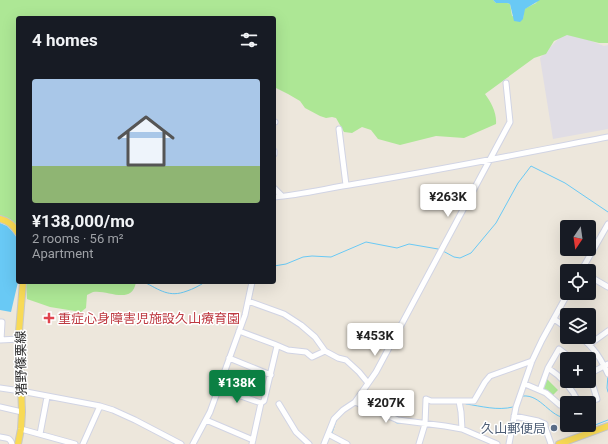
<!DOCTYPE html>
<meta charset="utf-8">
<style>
:root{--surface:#171b24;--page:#242831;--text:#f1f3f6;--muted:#9ea1a6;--line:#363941;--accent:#0b8043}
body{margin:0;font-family:Roboto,"Noto Sans JP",sans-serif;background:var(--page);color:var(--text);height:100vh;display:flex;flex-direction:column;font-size:15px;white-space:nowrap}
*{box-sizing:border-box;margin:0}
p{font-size:13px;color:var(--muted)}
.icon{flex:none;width:22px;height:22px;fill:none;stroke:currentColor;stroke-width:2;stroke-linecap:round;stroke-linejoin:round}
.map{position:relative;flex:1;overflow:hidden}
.side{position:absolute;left:16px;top:16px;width:260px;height:268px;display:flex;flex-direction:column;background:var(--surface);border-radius:4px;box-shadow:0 4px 16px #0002}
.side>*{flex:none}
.needle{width:26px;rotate:193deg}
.buttons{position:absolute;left:560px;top:220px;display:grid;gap:8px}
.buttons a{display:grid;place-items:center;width:36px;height:36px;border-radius:4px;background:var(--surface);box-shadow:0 4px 16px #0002;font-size:20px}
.price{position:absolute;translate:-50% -34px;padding:0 9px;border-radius:4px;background:#fff;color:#222;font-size:13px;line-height:26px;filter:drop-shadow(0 1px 2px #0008)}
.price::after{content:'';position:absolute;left:50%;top:24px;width:12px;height:9px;margin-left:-6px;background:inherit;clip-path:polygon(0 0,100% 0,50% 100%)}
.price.selected{background:var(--accent);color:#fff}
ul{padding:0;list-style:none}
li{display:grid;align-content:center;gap:8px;height:212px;padding:0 16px}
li+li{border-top:1px solid var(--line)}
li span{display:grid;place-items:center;height:124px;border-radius:4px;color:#555}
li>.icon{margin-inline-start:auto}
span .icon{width:72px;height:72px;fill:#fffc;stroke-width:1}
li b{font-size:17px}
h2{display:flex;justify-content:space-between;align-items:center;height:48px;padding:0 16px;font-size:17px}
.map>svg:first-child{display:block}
.industrial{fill:#e0dde5}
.green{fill:#ade795}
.water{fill:#69c9f5}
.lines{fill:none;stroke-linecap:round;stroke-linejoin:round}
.stream{stroke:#69c9f5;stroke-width:1}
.minor-casing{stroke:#d1d4e4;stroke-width:7}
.major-casing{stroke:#c8c8c8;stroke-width:8}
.minor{stroke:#fff;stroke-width:5}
.major{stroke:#f8da56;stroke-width:6}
.health-dot{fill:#e0444e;stroke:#fff;stroke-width:1.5}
.service-dot{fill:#5c6f8a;stroke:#fff;stroke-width:1.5}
.labels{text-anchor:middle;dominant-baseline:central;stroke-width:3;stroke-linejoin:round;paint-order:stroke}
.health-label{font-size:13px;fill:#be3a42;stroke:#fff;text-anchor:start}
.street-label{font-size:13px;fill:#2b2b2b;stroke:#fff}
.service-label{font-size:13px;fill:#4e5e75;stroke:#fff;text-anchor:end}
</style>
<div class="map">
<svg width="608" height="444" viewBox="0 0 608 444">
<rect width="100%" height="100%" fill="#ede7dc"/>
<path class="industrial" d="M566,31L604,46L608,45V129L553,139L540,58Z"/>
<path class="green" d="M0,0H493L496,3H507L510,4L512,16L523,19L524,9L536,3L538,0H608V43H599L567,35L554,41L546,54L534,58L485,94C491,102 497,113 496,124L464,138L436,136L400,145L378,139L371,130L362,127L352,133L344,132L336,118L332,117L326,118L320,116L305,108L300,101L288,94L274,87V18H18V227L10,219L0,216Z
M26,282H136C132,306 107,289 93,292C91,293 89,294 87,295L86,308L81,312L50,307L27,299Z
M546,378L558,390L552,396L542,388Z"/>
<path class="water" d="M493,0H540L525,9L523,19L520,22L514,21L510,4L507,3H496Z
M0,223L7,226L14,233L18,240V282L11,312L0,310Z"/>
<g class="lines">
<path class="stream" d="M443,251L454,257L460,258L471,253L496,223L518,183L531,166L565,183L608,212
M274,266L286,264L303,257L312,256L331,257L366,242L397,248L409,244L438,249
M144,282C160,290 169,298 187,291C193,289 199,286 205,282
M608,375L607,388L608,392
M523,396C541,394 550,418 567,418
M466,404C481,406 497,411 513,407
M344,406L351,402
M392,420L397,423H404
M588,425L590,427L608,420
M332,433L336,421"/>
<defs>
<path id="minor" d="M274,122H275
M339,129L346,185
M274,151V154
M274,188L282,196
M274,197C301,195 328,188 355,184C440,170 524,153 608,137
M581,271L608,224
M589,276L608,287
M248,301L284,314L301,325L315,337L325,351L338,358L346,360L359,372L368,383
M554,319L567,328
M0,322H2L1,340
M239,331L274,344L288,350L306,352L312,357L325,351
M580,337C594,347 601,359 608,374
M0,340L20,339
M590,344L608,331
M229,358L271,375
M548,368C562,377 572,388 579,403
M589,374L608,364
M525,384L546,393L560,405H567
M0,388L21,391L100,406L113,410L135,420L181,444
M218,388L261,403
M540,390L548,368L559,349L572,359
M459,401L461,412L462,429
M355,402L398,420L445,426L462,429L497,444
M577,403L597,399L593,386L589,380
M279,404L296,432L309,444
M0,407L22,412
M514,416L538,421L545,424V427L551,444
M206,420L253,440
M540,422L538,430L545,429
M21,429L75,444
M40,434L47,397
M328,434L347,444
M0,437C6,438 10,437 12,444
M83,444L100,406
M193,444L210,412L245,315L252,282
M252,444L261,403L264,401L277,346
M324,444L334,419L343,410L355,402L376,372L510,122L506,83
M419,444L425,424L426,399L431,401H474L485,382L490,376L532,361
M509,444L516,407L532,361L542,340L568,293"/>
<path id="major" d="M0,219C9,221 13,225 18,233
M18,444L21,429L22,412L19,331L23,282
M559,444L608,426"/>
</defs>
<use href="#minor" class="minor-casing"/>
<use href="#major" class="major-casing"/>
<use href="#minor" class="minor"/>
<use href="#major" class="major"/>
</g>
<path class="health-dot" d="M47 312h4v4h4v4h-4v4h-4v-4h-4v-4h4z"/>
<circle class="service-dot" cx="554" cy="428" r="4"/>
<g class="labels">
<g class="health-label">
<text x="58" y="318">重症心身障害児施設久山療育園</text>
</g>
<g class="street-label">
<text transform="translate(21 363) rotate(-91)">猪野篠栗線</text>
</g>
<g class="service-label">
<text x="546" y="428">久山郵便局</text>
</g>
</g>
</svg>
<div class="buttons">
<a><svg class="needle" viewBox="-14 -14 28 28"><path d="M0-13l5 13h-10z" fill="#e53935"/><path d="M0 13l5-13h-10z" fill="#9ea1a6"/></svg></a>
<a><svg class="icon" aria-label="locate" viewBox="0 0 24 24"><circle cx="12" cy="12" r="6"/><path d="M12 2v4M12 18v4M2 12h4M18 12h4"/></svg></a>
<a><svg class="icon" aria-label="layers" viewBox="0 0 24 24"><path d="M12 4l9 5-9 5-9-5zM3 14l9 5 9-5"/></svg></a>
<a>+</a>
<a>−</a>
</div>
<b class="price" style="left:448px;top:218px">¥263K</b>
<b class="price" style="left:375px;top:357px">¥453K</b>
<b class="price selected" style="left:237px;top:404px">¥138K</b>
<b class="price" style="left:386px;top:424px">¥207K</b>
<section class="side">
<h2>4 homes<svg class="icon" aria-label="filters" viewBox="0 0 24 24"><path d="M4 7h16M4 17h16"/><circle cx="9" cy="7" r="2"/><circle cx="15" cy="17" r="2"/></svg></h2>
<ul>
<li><span style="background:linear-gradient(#a9c7e8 70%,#8fb573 0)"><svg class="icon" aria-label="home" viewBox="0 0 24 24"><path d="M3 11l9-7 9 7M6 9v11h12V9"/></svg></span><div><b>¥138,000/mo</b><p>2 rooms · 56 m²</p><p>Apartment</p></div></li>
</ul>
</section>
</div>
